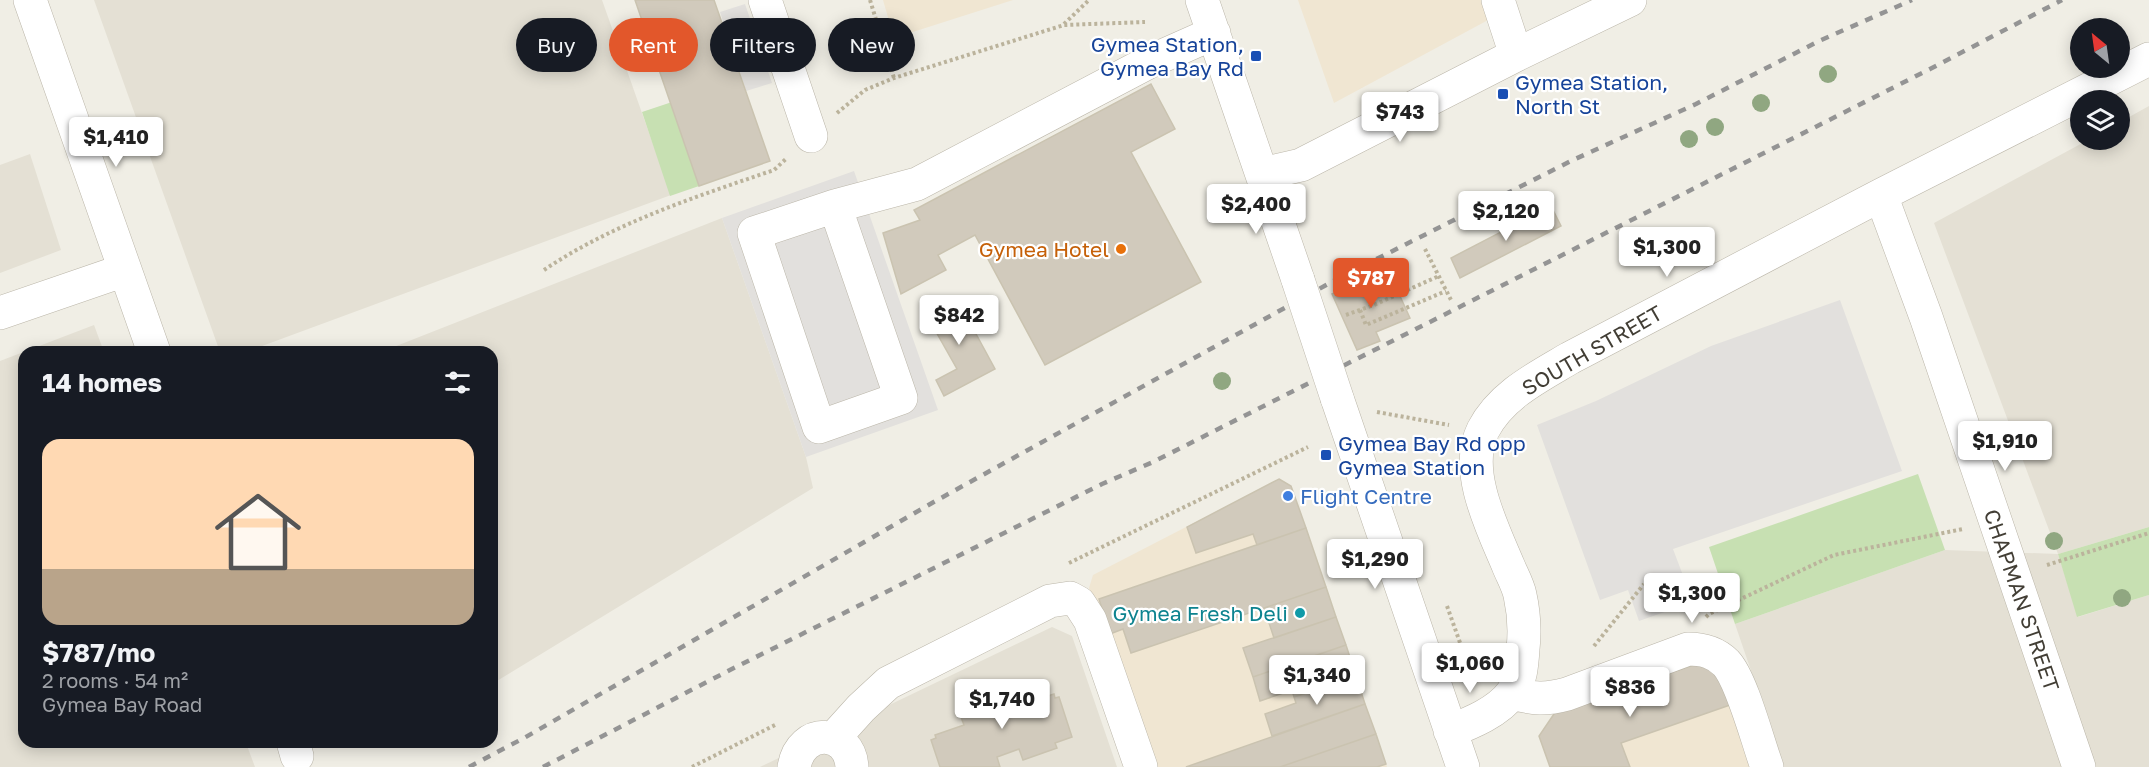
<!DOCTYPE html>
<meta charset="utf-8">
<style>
:root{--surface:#171b24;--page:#242831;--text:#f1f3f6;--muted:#9ea1a6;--accent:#e2572b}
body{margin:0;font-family:"Golos Text",sans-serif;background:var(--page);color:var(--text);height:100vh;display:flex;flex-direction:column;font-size:22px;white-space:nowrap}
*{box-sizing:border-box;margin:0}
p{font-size:20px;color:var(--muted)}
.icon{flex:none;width:33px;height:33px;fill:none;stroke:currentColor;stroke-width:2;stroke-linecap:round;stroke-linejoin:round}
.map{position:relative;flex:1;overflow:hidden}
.sheet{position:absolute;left:18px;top:346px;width:480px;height:402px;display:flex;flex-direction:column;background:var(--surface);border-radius:18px;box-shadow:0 3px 15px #0003}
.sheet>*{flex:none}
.hud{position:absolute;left:516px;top:18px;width:570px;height:54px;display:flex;gap:12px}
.needle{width:39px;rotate:331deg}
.buttons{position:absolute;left:2070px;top:18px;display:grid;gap:12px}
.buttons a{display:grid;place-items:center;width:60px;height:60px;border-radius:50%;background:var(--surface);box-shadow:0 3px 15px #0003;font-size:30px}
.price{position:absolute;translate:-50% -51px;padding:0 14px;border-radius:6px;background:#fff;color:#222;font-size:20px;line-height:39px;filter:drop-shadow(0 2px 3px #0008)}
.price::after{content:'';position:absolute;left:50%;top:36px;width:18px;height:14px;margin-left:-9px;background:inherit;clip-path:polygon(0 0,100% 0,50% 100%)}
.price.current{background:var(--accent);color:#fff}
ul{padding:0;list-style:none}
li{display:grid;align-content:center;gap:12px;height:318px;padding:0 24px}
li span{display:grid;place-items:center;height:186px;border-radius:18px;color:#555}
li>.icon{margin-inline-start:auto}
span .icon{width:108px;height:108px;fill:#fffc;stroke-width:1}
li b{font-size:26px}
h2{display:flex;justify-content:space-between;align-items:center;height:72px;padding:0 24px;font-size:26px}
.chip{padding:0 21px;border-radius:27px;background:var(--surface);box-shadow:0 3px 15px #0003;font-size:21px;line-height:54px}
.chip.current{background:var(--accent);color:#fff}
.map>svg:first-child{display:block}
.residential{fill:#e4e0d4}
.commercial{fill:#f0e6d2}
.green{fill:#c7e0b2}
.parking{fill:#e2e0dd}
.building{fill:#d1cabc;stroke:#cac3b0;stroke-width:1.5}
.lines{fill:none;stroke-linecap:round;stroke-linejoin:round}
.minor-casing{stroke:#bbb6a9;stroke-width:34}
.path{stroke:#bbb39c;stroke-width:4;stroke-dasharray:3 3;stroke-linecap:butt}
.minor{stroke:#fff;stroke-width:33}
.rail{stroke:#949494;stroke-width:4.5;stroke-dasharray:8 8;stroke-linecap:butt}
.minor-bridge-casing{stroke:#bbb6a9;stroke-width:34;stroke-linecap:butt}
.minor-bridge{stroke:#fff;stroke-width:33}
.tree{fill:#90a781}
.transit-dot{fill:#1a4fb4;stroke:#fff;stroke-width:2}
.food-dot{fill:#e8710a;stroke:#fff;stroke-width:2}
.shop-dot{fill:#3f7fe0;stroke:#fff;stroke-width:2}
.culture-dot{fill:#0f9aa8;stroke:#fff;stroke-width:2}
.labels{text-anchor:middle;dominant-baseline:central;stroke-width:4.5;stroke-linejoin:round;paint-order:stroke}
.transit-label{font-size:21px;fill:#164399;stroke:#fff;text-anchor:start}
.food-label{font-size:21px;fill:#c56008;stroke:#fff;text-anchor:end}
.street-label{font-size:21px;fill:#423e35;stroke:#fff}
.shop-label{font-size:21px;fill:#366cbe;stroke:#fff;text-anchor:start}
.culture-label{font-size:21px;fill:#0d838f;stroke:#fff;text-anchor:end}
</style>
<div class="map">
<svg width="2149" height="767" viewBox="0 0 2149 767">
<rect width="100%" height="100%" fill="#f0eee5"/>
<path class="residential" d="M94,0H602L671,195L246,352H220Z
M2149,106V527L2058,554L2078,617L2149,595V767H1784L1735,624L1945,550L2058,554L1934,223L2088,140H2120V122Z
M30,154L61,250L0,273V165Z
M722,218L806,457L813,488L492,684V352H381Z
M94,325L104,352H24V742L246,743L255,767H0V361Z
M1052,627L1072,636L1117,767H760Z"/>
<path class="commercial" d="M883,0H1013L894,38Z
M1298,0H1483L1490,19L1334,103Z
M1279,479L1291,486L1387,767H1150L1089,588L1093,575Z
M1699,663L1720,676L1752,767H1550L1539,736L1554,714Z"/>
<path class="green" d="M672,102L699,186L670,196L642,112Z
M1918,474L1945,550L1735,624L1709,547Z
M2149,527V595L2077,617L2058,554Z"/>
<path class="parking" d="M745,4L772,83L746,91L720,12Z
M854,171L938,410L806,457L722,218Z
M1840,300L1902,471L1673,549L1693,602L1639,621L1628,590L1600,600L1537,425L1596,401L1711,346Z"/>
<path class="building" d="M635,0H714L770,161L699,186Z
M1151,84L1175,129L1131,152L1201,282L1045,365L975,235L938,255L946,270L901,294L883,233L920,220L914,210Z
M1551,206L1561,226L1460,278L1451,258Z
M1389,272L1410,318L1376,332L1380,341L1357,350L1332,294Z
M956,297L995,369L944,396L936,380L957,369L926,314Z
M1279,479L1291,486L1306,528L1257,545L1253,534L1196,553L1187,527Z
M1306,528L1326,587L1131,653L1123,629L1110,634L1099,599Z
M1326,587L1336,617L1274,638L1264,608Z
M1336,617L1346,645L1253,677L1243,648Z
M1346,645L1356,676L1294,697L1292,690L1260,701L1253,677Z
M1699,663L1720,676L1730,705L1621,743L1630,767H1550L1539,736L1554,714Z
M1356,676L1365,704L1272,736L1265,714L1296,703L1294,697Z
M1020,685L1026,703L1054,694L1055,698L1059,697L1072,737L1055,743L1057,748L1023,760L1019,749L997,757L1000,767H940L931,740L936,738L935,735L964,725L957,707Z
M1365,704L1376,734L1280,767H1186Z
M1376,734L1386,764L1377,767H1280Z"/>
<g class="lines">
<defs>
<path id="minor" d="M30,0L154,352
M765,0L811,136
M1202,0L1298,280
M1498,0L1516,55
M1262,174L1301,165L1516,55L1630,0
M1881,195L1926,317L2079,767
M835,206L901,398L819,427L754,233Z
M835,206L917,184L1151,61L1214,33
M0,313L125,270
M1337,398L1463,767
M1512,693C1534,699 1545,700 1567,694L1688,649C1703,649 1715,652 1726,663C1742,680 1758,743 1767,767
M1450,731C1471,723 1498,712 1512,693C1521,681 1522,664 1523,649C1525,631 1524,613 1520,595C1518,585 1512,575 1508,565C1492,527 1463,470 1483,430C1501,395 1538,377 1570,358L1881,195L2149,59
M833,739L861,708L888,683L1050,601L1070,598L1079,603L1090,620L1141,767
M293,742L297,756
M794,767C801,726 850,729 852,767"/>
</defs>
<use href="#minor" class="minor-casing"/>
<path class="path" d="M870,0L894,78
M1064,24L1089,0
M837,113L865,90L894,78L1064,25L1145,22
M1425,249L1451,300
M544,270C614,223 695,197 774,170L787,158
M1360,310L1366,325L1446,291
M1346,315L1374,305L1439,276
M1377,412L1449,425
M1069,563L1308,447
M2047,565L2149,533
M1447,606L1470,671
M1706,617L1709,614L1834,555L1963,529
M1594,646L1644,584
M692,767L777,724"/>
<use href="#minor" class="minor"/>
<path class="rail" d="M469,767L524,738L932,503L1337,279L1573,160L1696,104L1819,41L1912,0
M543,767L728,671L1102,484L1153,462L1930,69L2062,0"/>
<defs>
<path id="minor-bridge" d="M1298,280L1337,398"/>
</defs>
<use href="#minor-bridge" class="minor-bridge-casing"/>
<use href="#minor-bridge" class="minor-bridge"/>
</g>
<g class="tree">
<circle cx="1828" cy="74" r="9"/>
<circle cx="1761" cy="103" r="9"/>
<circle cx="1715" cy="127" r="9"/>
<circle cx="1689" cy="139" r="9"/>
<circle cx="1222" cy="381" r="9"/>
<circle cx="2054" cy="541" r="9"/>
<circle cx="2122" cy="598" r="9"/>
</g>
<g class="transit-dot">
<rect x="1250" y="50" width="12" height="12" rx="3"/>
<rect x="1497" y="88" width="12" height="12" rx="3"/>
<rect x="1320" y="449" width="12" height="12" rx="3"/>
</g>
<circle class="food-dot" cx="1121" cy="249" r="6"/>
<circle class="shop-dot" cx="1288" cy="496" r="6"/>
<circle class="culture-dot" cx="1300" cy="613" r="6"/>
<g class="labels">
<g class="transit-label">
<text x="1244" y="44" text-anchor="end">Gymea Station,<tspan x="1244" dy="24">Gymea Bay Rd</tspan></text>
<text x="1515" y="82">Gymea Station,<tspan x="1515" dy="24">North St</tspan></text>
<text x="1338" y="443">Gymea Bay Rd opp<tspan x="1338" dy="24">Gymea Station</tspan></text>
</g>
<g class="food-label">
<text x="1109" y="249">Gymea Hotel</text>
</g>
<g class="street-label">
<text transform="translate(1592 350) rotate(-30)">SOUTH STREET</text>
<text transform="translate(2022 600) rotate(71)">CHAPMAN STREET</text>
</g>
<g class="shop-label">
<text x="1300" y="496">Flight Centre</text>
</g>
<g class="culture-label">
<text x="1288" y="613">Gymea Fresh Deli</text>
</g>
</g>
</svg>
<div class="buttons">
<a><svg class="needle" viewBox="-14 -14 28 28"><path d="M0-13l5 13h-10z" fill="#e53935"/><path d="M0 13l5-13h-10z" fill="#9ea1a6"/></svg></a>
<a><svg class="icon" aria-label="layers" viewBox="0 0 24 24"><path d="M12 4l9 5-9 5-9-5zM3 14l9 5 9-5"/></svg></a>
</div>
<b class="price" style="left:1400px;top:143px">$743</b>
<b class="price" style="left:116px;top:168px">$1,410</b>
<b class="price" style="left:1256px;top:235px">$2,400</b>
<b class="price" style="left:1506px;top:242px">$2,120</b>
<b class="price" style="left:1667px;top:278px">$1,300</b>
<b class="price current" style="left:1371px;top:309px">$787</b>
<b class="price" style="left:959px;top:346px">$842</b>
<b class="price" style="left:2005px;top:472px">$1,910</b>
<b class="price" style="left:1375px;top:590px">$1,290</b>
<b class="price" style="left:1692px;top:624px">$1,300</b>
<b class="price" style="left:1470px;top:694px">$1,060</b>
<b class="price" style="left:1317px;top:706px">$1,340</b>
<b class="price" style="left:1630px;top:718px">$836</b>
<b class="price" style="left:1002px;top:730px">$1,740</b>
<div class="hud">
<a class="chip">Buy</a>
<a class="chip current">Rent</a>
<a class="chip">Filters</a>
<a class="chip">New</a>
</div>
<section class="sheet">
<h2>14 homes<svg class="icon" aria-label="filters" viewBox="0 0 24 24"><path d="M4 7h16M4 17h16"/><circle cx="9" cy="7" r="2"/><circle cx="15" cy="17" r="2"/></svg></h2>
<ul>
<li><span style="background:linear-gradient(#ffd9b3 70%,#b9a48a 0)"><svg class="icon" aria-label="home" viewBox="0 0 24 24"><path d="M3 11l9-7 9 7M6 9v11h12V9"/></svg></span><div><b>$787/mo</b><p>2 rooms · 54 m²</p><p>Gymea Bay Road</p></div></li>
</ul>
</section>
</div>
